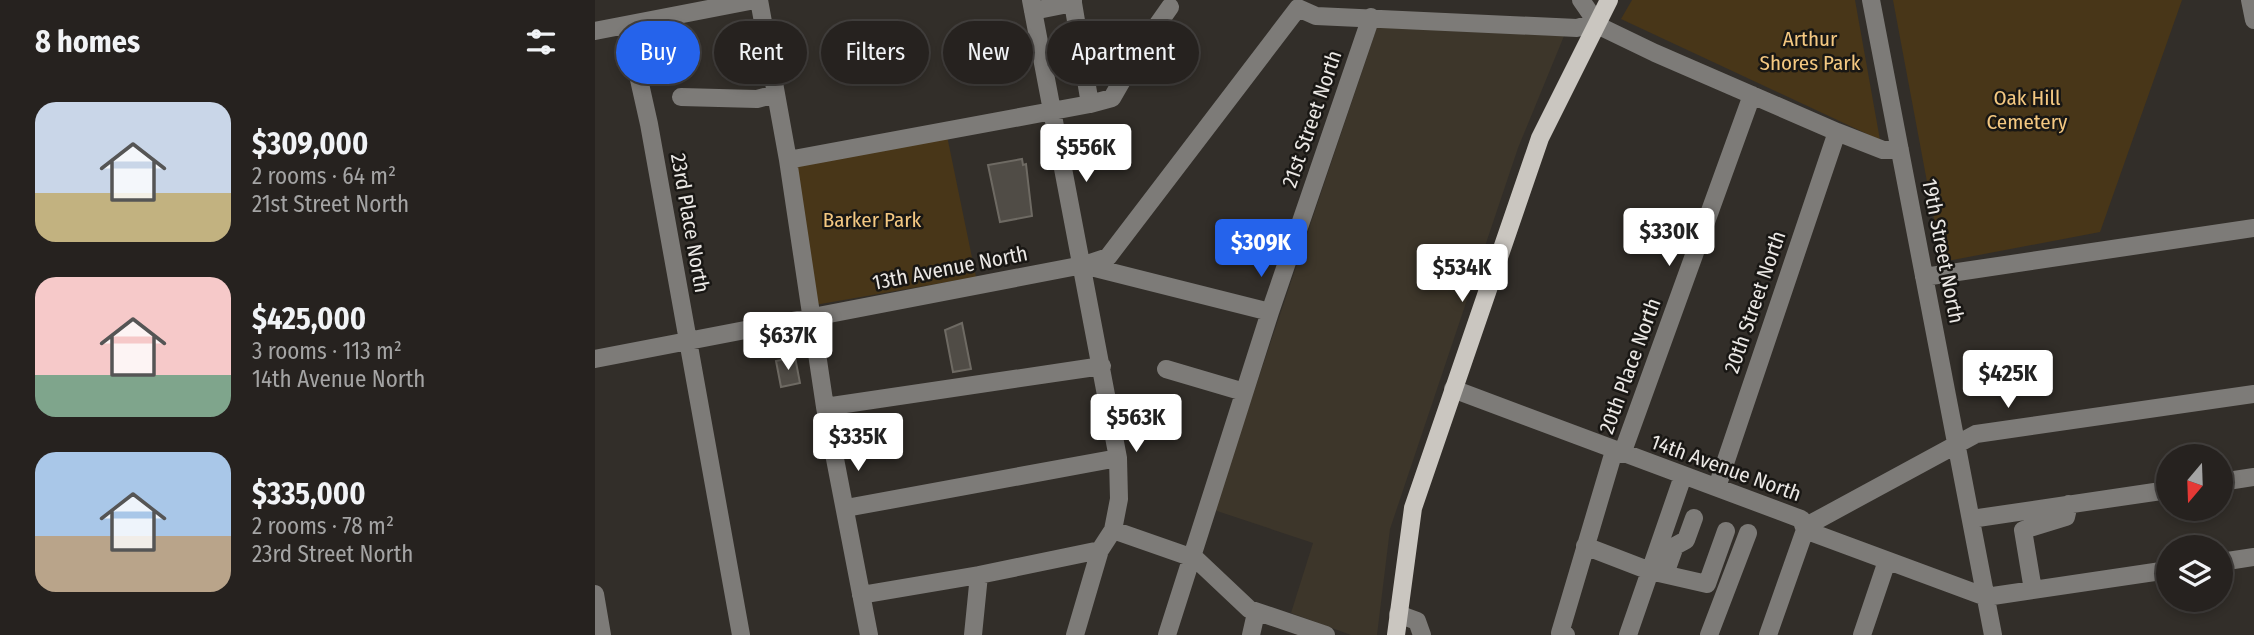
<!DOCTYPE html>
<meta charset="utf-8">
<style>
:root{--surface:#26221f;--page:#322f2c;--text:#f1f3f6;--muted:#a4a4a4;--line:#423f3d;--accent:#2563eb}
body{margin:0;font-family:"Fira Sans Condensed",sans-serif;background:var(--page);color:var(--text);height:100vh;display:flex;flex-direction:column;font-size:26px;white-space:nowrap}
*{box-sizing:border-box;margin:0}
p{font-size:23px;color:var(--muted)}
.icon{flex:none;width:38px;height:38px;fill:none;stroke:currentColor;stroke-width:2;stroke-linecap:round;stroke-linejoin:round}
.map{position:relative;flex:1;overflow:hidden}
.sheet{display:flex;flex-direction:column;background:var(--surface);width:595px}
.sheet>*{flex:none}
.top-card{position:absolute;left:21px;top:21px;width:665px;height:63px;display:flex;gap:14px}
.needle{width:46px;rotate:199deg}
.controls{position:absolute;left:1561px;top:444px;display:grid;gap:14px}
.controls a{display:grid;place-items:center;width:77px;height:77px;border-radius:50%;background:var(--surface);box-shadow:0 4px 10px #0003,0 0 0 2px var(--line);font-size:35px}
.price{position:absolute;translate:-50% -60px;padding:0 16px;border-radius:7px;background:#fff;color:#222;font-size:23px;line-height:46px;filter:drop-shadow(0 2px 4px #0008)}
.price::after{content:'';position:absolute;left:50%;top:42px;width:21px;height:16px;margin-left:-10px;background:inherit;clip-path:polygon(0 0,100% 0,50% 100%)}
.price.selected{background:var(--accent);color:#fff}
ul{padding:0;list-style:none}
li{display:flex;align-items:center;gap:21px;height:175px;padding:0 35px}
li span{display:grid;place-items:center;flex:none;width:196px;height:140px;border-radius:21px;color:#555}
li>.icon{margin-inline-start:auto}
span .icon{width:84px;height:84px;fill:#fffc;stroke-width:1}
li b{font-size:30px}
h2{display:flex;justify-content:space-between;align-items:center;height:84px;padding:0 35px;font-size:30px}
.tag{padding:0 24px;border-radius:32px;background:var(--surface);box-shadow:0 4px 10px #0003,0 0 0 2px var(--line);font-size:24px;line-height:63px}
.tag.selected{background:var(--accent);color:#fff}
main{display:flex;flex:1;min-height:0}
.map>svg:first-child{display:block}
.built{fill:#3d362a}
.green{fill:#483618}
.building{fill:#504c46;stroke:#6e6a63;stroke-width:2}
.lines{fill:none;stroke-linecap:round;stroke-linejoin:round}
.minor{stroke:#7d7b78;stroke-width:18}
.major{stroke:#cac6c0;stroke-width:18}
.labels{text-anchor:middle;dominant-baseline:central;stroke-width:5;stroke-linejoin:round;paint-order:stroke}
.park-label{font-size:21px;fill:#f4c881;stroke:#191714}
.street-label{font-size:21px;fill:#ebe8e5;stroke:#191714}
</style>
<main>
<section class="sheet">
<h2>8 homes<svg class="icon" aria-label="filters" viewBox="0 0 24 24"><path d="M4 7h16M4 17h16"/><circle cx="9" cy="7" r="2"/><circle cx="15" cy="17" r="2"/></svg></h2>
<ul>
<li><span style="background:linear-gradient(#c9d6e8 65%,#c2b280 0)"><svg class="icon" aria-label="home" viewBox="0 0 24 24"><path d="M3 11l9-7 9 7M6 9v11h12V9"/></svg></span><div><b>$309,000</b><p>2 rooms · 64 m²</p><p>21st Street North</p></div></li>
<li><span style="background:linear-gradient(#f6c9c9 70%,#7fa58c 0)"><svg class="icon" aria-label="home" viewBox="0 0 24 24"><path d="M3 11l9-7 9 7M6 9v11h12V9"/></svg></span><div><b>$425,000</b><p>3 rooms · 113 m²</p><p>14th Avenue North</p></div></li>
<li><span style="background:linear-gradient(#a9c7e8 60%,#b9a48a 0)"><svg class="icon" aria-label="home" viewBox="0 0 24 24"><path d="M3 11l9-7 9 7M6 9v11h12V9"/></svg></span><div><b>$335,000</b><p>2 rooms · 78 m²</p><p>23rd Street North</p></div></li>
</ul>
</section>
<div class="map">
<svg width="1659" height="635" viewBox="0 0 1659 635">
<rect width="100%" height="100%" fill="#322e29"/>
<path class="built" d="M782,27L969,36L923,148L795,529L782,635H756L696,613L718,543L619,510Z"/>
<path class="green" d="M1037,0H1260L1285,140L1026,19Z
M1298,0H1587L1505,232L1347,262Z
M351,131L381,277L214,306L193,160Z"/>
<path class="building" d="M427,159L428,165L431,164L437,216L405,222L393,165Z
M367,323L376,369L358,372L350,330Z
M200,357L205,383L186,387L181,361Z"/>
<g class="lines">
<path class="minor" d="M164,0L193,160L230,407L274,635
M436,0L523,458L524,499L518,530L505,550L480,635
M986,0L1004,26L1060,53L1242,132L1288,150H1305
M1276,0L1398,635
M1655,0L1659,20
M478,3L495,104L517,98L544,51L575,7
M703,8L721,16L982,28L1001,22
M438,11L478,3V0
M32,26L54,124L146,635
M0,31L160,0
M86,97L162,99L181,94
M193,160L495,104
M489,265L513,257L703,8
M1329,277L1659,228
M0,359L488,265L675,312
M571,369L649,392
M858,389L1206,519L1210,530
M230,407L507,366
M1027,454L1157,95
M1626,482L1659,477
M1122,487L1242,132
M251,508L523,458
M1376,519L1573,490
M518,530L601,559L654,609L731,635
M1210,530L1391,597L1573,570
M990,546L1055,571L1112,584L1131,531
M1626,562L1659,557
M1070,574L1080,546L1091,540L1099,518
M1438,590L1428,530L1471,517L1474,504
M0,594L7,635
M266,595L384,575
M803,614L822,621L827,635
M378,635L384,575L505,550
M572,635L675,312L776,17
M656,635L661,613
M971,635L965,633L1019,451
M1033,635L1088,476
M1114,635L1153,533
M1173,635L1210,530L1215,524L1381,434L1659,394
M1267,635L1292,561"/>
<path class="major" d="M801,635L818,508L945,138L1014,0"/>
</g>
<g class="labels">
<g class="park-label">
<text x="1215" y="39">Arthur<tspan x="1215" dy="24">Shores Park</tspan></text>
<text x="1432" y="98">Oak Hill<tspan x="1432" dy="24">Cemetery</tspan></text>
<text x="277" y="220">Barker Park</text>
</g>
<g class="street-label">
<text transform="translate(717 119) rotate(-71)">21st Street North</text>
<text transform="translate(95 223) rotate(80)">23rd Place North</text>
<text transform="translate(1348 251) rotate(79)">19th Street North</text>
<text transform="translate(355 268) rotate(-11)">13th Avenue North</text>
<text transform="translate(1160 302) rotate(-71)">20th Street North</text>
<text transform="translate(1035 366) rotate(-70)">20th Place North</text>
<text transform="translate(1131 468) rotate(20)">14th Avenue North</text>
</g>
</g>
</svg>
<div class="controls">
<a><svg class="needle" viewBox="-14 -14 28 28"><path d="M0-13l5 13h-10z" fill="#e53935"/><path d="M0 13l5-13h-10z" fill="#a4a4a4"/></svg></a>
<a><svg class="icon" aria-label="layers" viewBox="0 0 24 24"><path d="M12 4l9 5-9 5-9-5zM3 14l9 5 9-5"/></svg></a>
</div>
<b class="price" style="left:491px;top:184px">$556K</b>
<b class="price" style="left:1074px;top:268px">$330K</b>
<b class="price selected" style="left:666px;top:279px">$309K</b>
<b class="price" style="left:867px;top:304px">$534K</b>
<b class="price" style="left:193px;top:372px">$637K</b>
<b class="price" style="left:1413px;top:410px">$425K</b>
<b class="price" style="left:541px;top:454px">$563K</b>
<b class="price" style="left:263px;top:473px">$335K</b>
<div class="top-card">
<a class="tag selected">Buy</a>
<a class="tag">Rent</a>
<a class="tag">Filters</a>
<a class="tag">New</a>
<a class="tag">Apartment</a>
</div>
</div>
</main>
